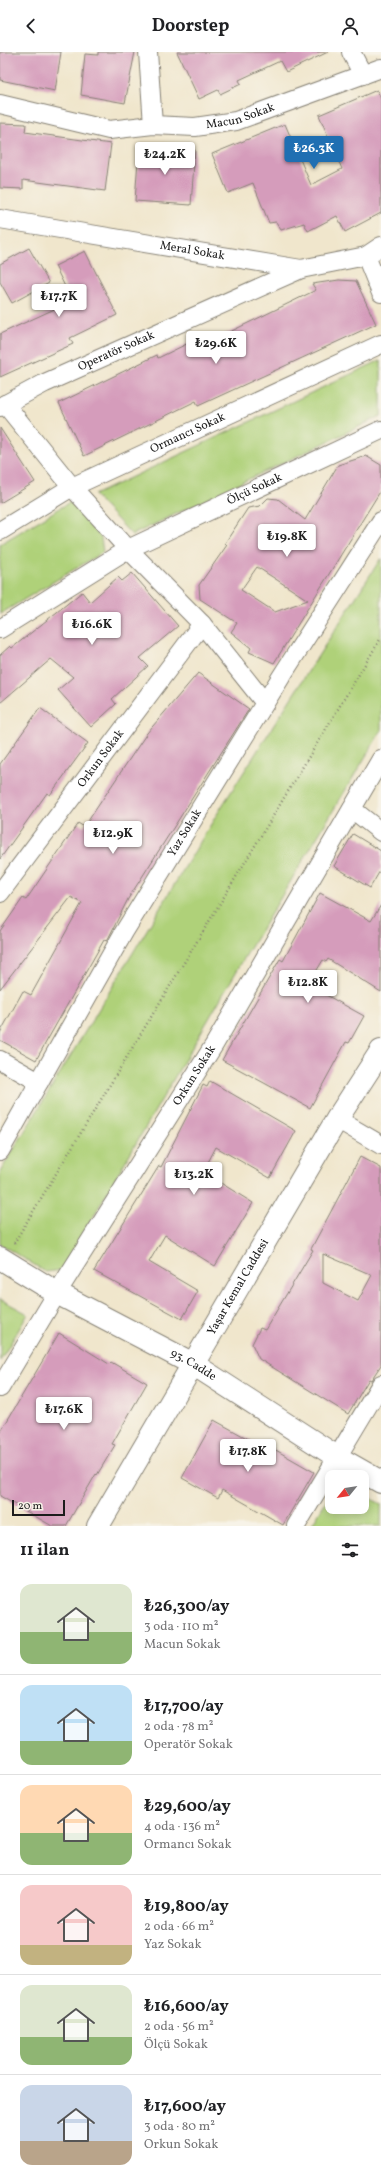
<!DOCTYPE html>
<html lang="tr">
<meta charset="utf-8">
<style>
:root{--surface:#fff;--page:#f2f2f2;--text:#202124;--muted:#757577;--line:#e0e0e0;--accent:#1f6fb2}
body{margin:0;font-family:Vollkorn,serif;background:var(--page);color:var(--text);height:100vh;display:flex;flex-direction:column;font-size:15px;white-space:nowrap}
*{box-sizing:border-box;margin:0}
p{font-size:13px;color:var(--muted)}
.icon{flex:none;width:22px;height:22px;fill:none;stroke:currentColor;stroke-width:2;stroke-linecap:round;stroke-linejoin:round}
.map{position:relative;height:1474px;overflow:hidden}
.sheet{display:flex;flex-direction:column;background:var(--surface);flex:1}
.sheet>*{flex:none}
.needle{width:26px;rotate:240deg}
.tools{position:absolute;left:325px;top:1418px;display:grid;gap:8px}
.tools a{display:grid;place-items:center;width:44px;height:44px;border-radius:8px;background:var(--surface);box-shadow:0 2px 10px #0003;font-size:20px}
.scale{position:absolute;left:12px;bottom:10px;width:53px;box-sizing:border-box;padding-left:4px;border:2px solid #1c1c1c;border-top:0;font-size:11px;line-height:14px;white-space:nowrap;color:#1c1c1c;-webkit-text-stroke:3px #f7f3e8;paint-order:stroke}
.price{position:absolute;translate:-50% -34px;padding:0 9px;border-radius:4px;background:#fff;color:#222;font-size:13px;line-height:26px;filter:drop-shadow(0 1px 2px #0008)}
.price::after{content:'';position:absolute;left:50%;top:24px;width:12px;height:9px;margin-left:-6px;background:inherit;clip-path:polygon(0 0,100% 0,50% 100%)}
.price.active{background:var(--accent);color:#fff}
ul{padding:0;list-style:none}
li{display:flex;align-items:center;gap:12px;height:100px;padding:0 20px}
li+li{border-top:1px solid var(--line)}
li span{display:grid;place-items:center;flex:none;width:112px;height:80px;border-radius:12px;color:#555}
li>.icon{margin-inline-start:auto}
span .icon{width:48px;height:48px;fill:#fffc;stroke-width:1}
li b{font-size:17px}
h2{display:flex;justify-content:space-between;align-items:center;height:48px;padding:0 20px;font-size:17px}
header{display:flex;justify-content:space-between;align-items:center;height:52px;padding:0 20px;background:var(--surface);font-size:18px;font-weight:700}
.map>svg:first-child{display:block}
.green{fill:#afd179;stroke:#66764a}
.building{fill:#d59cbb;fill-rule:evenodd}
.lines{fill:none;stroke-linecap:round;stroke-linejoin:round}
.minor-casing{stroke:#868174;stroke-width:20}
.tertiary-casing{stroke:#868174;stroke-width:24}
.secondary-casing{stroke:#868174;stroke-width:24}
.path{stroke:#868174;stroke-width:2.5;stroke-dasharray:1 3;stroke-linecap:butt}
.minor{stroke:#fff;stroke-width:18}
.tertiary{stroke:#fff;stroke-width:22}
.secondary{stroke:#fff;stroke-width:22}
.labels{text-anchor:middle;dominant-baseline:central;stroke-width:3.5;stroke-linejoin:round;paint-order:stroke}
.street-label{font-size:12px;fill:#1c1c1c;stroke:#f7f3e8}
</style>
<header><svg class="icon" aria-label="back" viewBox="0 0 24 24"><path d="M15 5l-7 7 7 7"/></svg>Doorstep<svg class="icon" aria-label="person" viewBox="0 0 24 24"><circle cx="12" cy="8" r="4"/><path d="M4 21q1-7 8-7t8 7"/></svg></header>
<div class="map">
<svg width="381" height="1474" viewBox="0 0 381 1474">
<rect width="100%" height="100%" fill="#f7f3e8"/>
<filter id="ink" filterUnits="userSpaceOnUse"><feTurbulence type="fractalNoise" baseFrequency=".025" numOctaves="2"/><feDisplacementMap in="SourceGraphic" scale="8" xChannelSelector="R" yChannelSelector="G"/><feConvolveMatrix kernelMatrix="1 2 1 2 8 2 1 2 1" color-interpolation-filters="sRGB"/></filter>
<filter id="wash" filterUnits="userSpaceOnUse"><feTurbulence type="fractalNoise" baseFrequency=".012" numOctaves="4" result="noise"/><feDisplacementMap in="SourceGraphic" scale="16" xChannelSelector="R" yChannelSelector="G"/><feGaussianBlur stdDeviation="0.9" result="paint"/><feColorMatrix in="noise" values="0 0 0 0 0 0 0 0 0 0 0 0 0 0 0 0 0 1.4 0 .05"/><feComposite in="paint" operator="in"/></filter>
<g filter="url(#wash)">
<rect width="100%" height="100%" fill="#f0e6cc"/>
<path class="green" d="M381,308V364L132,483L94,443Z
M70,450L101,486L103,500L0,562V492Z
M381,506V679L242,910L62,1218L46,1220L0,1192V1120L222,754Z
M0,1247L28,1262L0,1309Z
M332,1439V1455H362V1442L381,1452V1474H311Z"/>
<g id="blocks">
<path class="building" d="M0,0H61L55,39L0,28Z
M98,0H135L125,51L81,43L85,2L98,3Z
M177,0H328L286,20L280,9L239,28L241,32L220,42L218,38L199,47Z
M377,38L381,47V161L345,180L337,164L308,179L304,171L281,178L276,170L269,171L253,131L228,141L212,102L285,72L311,133L342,117L319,63Z
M0,71L26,72L25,80L111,92L105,139L23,128V137L0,136Z
M139,94L195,98L191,153L135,149Z
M29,196L49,231L12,251L0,230V212Z
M85,199L117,263L70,286L73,292L0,325V282L72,249L55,214Z
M339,228L356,229L376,272L198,354L196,349L84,404L59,351L157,303L158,306L203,284L207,291L316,238L312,232Z
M0,376L35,430L0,451Z
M366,404L381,413V438L274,611L249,600L251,596L231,580L237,571L200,547L199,533L227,493L225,491L248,456L260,454L268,446L278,447L305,468L338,413ZM257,515L308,548L275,560L241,538Z
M132,521L178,574L140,606L148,614L112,647L116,652L91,675L58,638L73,625L51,607L0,651V603L10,594L12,596L82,540L90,550L118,525L122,529Z
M198,621L249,657L128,847L107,889L104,888L36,1008L0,988V981L23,939L31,943L82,851L71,845L0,937V879L23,846L26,848L78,771L84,775L147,681Z
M40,656L88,691L50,743L47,741L0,807V712Z
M353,782L381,799V817L370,836L334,814Z
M320,841L371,869L381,853V940L328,907L326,910L323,908L308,933L364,964L349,991L346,990L310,1056L222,1008L280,907L283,909Z
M210,1029L296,1079L270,1126L216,1095L203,1120L253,1151L215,1214L165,1183L149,1210L198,1239L182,1267L94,1219L159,1114L161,1115L203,1033L207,1035Z
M360,1105L381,1116V1313L371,1328L369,1327L348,1362L259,1307L252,1292L260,1276L265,1278L313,1198L311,1197ZM323,1202L372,1223L358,1249L323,1231Z
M59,1281L109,1312L111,1310L147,1331L112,1392L115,1393L97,1423L96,1422L66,1474H52L0,1444V1381Z
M214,1368L272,1400L274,1397L314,1420L283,1473L222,1438L218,1446L182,1426Z"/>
</g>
</g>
<g filter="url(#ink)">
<use href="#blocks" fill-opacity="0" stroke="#868174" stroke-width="1"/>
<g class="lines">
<defs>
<g id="minor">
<path d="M148,0L153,73"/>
<path d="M351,0L363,23"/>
<path id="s1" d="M0,52L109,78L153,73L195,75L236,69L381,16"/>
<path id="s2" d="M0,167L301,217L366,204L381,194"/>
<path d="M366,204L381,241"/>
<path d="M5,352L72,435L128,497L202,572L265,651"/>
<path id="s3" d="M0,355L45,331L301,217"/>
<path id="s4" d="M0,479L72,435L381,292"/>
<path id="s5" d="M0,577L128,497L381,378"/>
<path d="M352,757L381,780"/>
<path id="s6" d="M0,841L202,572"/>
<path d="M0,1008L39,1030"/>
<path d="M337,1067L381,1093"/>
<path id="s7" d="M0,1099L124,880L281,625L381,469"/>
<path id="s8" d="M0,1336L57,1241L214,993L381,707"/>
<path d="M296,1474L381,1332"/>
</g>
<g id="tertiary">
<path id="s9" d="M98,1474L337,1067L381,999"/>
</g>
<g id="secondary">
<path id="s10" d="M0,1206L57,1241L193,1312L337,1405L381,1430"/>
</g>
</defs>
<use href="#minor" class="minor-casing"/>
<use href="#tertiary" class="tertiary-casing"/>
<use href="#secondary" class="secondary-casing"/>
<path class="path" d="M14,1191L381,586"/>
<use href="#minor" class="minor"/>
<use href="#tertiary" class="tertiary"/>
<use href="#secondary" class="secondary"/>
</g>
</g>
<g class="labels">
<g class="street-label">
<text stroke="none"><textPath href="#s1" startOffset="245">Macun Sokak</textPath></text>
<text stroke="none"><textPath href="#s2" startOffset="195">Meral Sokak</textPath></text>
<text stroke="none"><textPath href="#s3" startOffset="129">Operatör Sokak</textPath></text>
<text stroke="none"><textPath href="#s4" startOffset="212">Ormancı Sokak</textPath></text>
<text stroke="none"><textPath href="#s5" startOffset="291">Ölçü Sokak</textPath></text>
<text stroke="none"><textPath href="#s6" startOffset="168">Orkun Sokak</textPath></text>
<text stroke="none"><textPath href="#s7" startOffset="368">Yaz Sokak</textPath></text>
<text stroke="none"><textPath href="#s8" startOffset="368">Orkun Sokak</textPath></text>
<text stroke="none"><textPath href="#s9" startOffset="277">Yaşar Kemal Caddesi</textPath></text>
<text stroke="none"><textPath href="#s10" startOffset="221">93. Cadde</textPath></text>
</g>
</g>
</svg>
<div class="tools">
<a><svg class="needle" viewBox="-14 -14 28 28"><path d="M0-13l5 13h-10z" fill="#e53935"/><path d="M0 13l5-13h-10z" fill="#757577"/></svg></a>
</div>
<div class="scale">20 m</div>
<b class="price active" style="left:314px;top:118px">₺26.3K</b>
<b class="price" style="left:165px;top:124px">₺24.2K</b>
<b class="price" style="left:59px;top:266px">₺17.7K</b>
<b class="price" style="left:216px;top:313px">₺29.6K</b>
<b class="price" style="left:287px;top:506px">₺19.8K</b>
<b class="price" style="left:92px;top:594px">₺16.6K</b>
<b class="price" style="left:113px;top:803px">₺12.9K</b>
<b class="price" style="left:308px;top:952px">₺12.8K</b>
<b class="price" style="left:194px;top:1144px">₺13.2K</b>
<b class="price" style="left:64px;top:1379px">₺17.6K</b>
<b class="price" style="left:248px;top:1421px">₺17.8K</b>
</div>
<section class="sheet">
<h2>11 ilan<svg class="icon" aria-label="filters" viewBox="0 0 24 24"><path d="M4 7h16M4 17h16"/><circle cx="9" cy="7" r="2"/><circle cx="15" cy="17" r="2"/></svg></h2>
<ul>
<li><span style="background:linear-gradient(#dfe7d0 60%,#8fb573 0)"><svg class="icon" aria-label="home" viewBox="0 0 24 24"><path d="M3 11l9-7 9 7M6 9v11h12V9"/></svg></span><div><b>₺26,300/ay</b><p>3 oda · 110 m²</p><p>Macun Sokak</p></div></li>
<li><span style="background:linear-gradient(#bfe0f5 70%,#8fb573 0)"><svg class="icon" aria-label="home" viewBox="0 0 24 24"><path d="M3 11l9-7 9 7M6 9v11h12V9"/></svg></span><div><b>₺17,700/ay</b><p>2 oda · 78 m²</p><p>Operatör Sokak</p></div></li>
<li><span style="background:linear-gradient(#ffd9b3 60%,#8fb573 0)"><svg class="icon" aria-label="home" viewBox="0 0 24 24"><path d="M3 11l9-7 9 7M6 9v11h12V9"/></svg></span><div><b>₺29,600/ay</b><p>4 oda · 136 m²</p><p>Ormancı Sokak</p></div></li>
<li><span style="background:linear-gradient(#f6c9c9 75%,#c2b280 0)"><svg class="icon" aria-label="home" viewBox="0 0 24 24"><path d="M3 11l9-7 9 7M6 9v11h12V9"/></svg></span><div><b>₺19,800/ay</b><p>2 oda · 66 m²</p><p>Yaz Sokak</p></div></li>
<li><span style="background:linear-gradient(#dfe7d0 65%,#8fb573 0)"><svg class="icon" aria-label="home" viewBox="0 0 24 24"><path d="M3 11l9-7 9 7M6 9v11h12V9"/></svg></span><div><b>₺16,600/ay</b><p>2 oda · 56 m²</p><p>Ölçü Sokak</p></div></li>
<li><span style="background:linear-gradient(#c9d6e8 70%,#b9a48a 0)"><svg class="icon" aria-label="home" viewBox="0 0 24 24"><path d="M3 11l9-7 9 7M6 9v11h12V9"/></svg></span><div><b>₺17,600/ay</b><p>3 oda · 80 m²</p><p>Orkun Sokak</p></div></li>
</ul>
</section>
